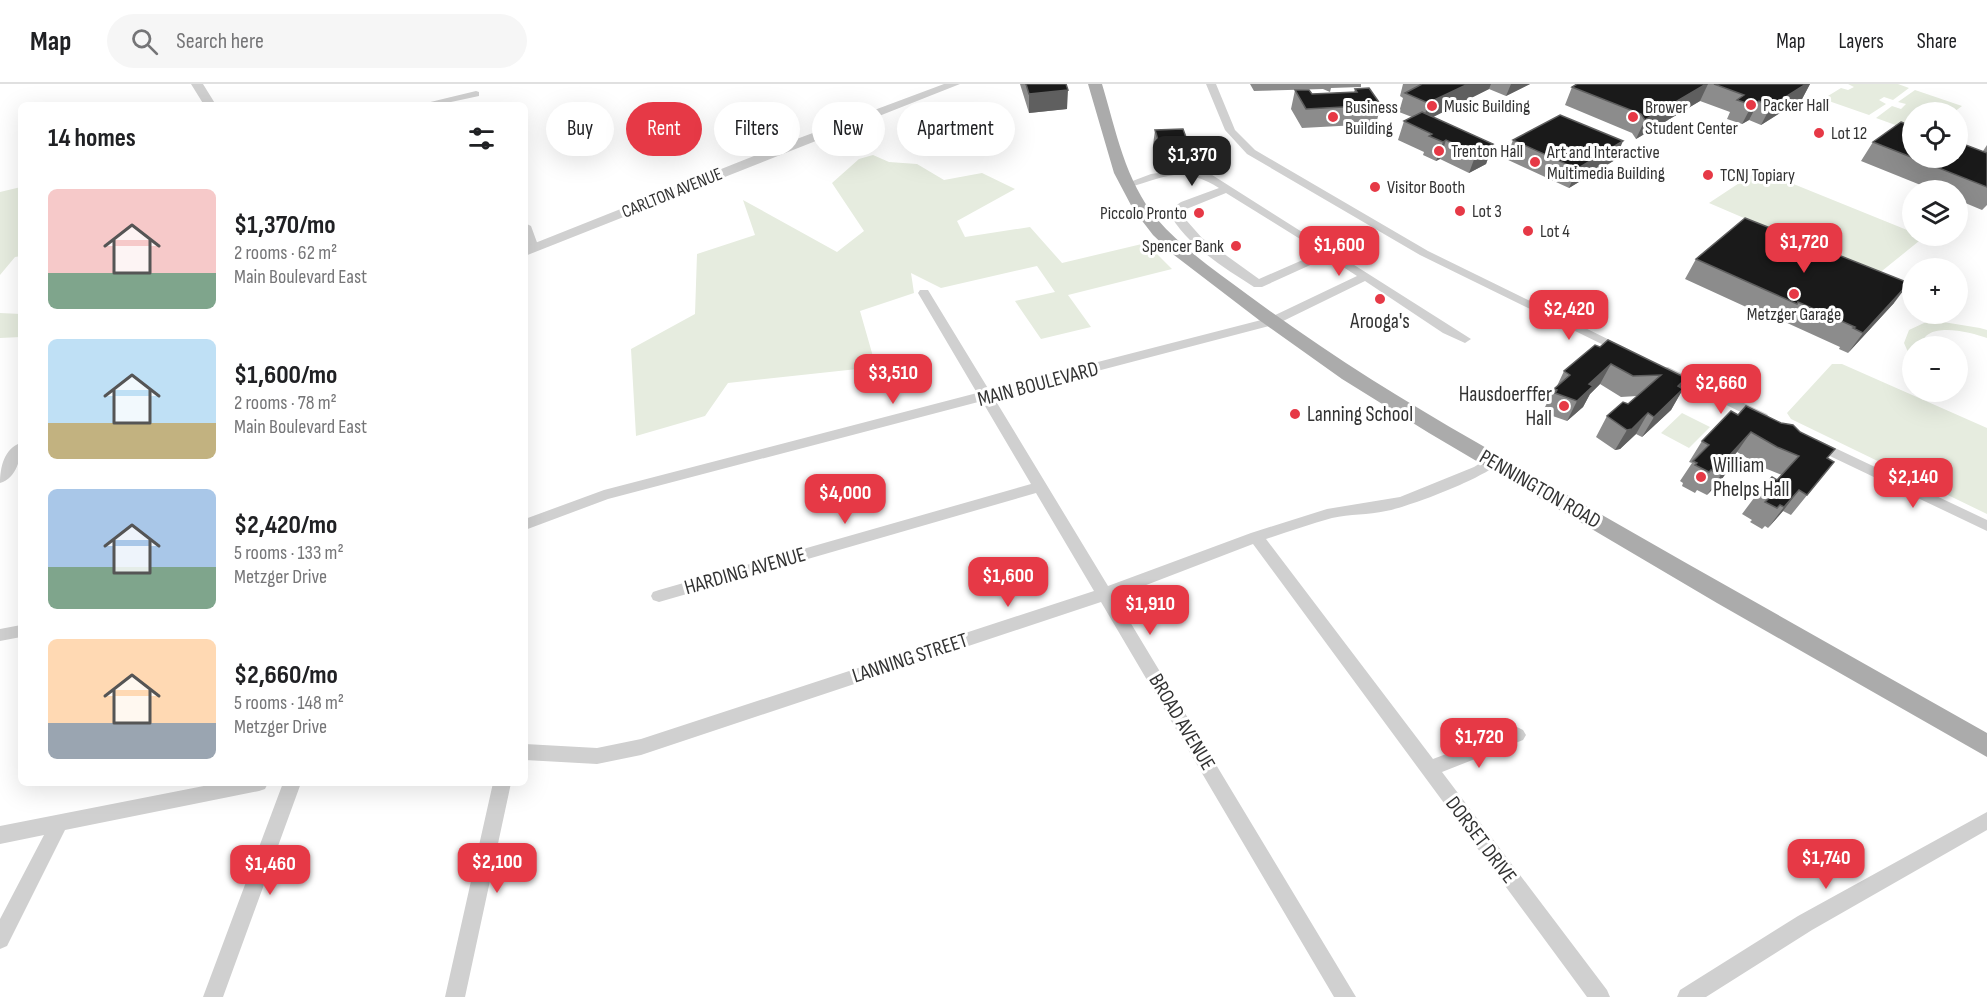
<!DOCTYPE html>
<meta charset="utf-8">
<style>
:root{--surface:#fff;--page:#f6f6f6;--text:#202124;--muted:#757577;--line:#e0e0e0;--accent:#e63946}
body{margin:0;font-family:"Sofia Sans Condensed",sans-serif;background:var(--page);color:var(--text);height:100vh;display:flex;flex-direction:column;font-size:22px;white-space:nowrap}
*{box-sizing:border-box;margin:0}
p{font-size:20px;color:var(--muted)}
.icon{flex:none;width:33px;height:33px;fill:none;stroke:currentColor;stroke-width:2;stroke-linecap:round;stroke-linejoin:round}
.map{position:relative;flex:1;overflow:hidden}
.panel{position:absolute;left:18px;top:18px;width:510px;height:684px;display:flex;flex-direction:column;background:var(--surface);border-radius:9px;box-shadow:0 6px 24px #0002}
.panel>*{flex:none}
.top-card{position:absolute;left:546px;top:18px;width:570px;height:54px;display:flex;gap:12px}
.buttons{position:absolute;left:1902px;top:18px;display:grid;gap:12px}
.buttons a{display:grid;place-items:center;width:66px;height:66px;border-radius:50%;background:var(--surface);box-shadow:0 6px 24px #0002;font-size:30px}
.price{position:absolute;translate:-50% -51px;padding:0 14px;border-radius:12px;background:var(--accent);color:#fff;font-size:20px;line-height:39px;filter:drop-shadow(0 2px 3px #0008)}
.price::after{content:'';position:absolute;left:50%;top:36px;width:18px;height:14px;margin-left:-9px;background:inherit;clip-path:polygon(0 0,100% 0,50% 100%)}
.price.active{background:#222;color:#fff}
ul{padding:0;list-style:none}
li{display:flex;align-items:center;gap:18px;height:150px;padding:0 30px}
li span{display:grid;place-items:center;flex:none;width:168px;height:120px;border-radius:9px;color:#555}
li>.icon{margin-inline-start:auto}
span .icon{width:72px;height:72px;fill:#fffc;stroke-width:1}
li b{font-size:26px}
h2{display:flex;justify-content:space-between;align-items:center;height:72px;padding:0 30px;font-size:26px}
.tag{padding:0 21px;border-radius:27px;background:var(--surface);box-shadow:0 6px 24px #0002;font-size:21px;line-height:54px}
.tag.active{background:var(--accent);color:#fff}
header{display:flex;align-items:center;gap:36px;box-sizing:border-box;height:84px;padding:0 30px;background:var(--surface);border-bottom:2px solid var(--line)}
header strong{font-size:28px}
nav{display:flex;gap:33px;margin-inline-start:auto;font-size:21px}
.search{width:420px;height:54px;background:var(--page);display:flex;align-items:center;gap:15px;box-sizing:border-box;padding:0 21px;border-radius:33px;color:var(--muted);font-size:22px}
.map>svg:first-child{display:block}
.green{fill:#e6ecdf}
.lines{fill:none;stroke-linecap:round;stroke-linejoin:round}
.minor{fill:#d0d0d0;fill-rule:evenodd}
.tertiary{fill:#d0d0d0;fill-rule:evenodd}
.primary{fill:#ababab;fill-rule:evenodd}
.wall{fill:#8c8c8c}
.shaded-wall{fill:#5f5f5f}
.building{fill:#1a1a1a;stroke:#5f5f5f;stroke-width:1.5}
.poi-dot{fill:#e63946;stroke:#fff;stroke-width:2}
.labels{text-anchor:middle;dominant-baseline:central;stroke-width:6;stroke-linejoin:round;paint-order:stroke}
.far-poi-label{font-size:18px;fill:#333;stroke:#fff;text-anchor:start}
.far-street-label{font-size:18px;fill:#333;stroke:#fff}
.poi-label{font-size:21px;fill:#333;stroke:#fff;text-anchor:start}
.street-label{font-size:21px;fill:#333;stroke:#fff}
</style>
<header>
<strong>Map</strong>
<div class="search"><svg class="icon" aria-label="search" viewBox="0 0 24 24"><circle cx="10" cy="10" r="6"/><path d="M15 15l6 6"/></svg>Search here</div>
<nav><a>Map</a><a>Layers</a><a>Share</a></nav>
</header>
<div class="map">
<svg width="1987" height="913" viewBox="0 0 1987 913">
<rect width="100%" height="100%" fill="#fff"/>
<path class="green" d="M1848,0H1898L1909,4L1893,16L1884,13L1879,16L1886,20L1869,31L1823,15L1841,4L1848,6L1854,3Z
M1915,6L1962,22L1954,28H1912V47L1876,34L1892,22L1901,25L1906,20L1898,18Z
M873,71L889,78L917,80L944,96L982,89L1015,105L957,137L965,153L1030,143L1062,179L1146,159L1172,185L1068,211L1091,243L1041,255L1015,217L1055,208L1037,182L941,204L911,189L914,209L860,227L876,283L728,299L705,332L636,352L631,265L695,230L697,170L755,151L743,116L837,168L864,147L832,99L859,75Z
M1759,86L1912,148V152L1924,153L1877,191L1709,119Z
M21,103V172L15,173L0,191V108Z
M0,229L21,230V253L0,254Z
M1937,237L1980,244L1987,246V254C1970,248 1925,236 1921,262H1912V287L1904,283L1911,275L1904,259L1909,246L1924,239Z
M1832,280H1842L1987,344V430L1791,335L1787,329Z
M1682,329L1710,343L1689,364L1661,349Z"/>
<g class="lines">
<path class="minor" d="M1206,0H1216L1235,46L1255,66L1428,167L1630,266L1628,269H1620L1420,171L1247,70L1225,46Z
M476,7L479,8V12L437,21H418Z
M1188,85L1209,89L1471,255L1465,259L1443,249L1365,197L1277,240L994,314L1108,502L1251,449L1327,425L1400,413L1474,383L1487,375H1497L1499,378C1490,392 1406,424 1386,427C1368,431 1350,430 1332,434C1310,440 1288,448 1266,455L1433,675L1517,643L1523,646L1526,651L1523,656L1442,688L1607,906L1610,913H1587L1253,460L1115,513L1356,913H1334L1101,518L641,671L597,680L525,676V660L597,664L641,655L1094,507L1036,409L659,518L653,516L651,512L653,508L659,506L1031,400L982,317L608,415L525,446V435L604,406L977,309L918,209L920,206H928L989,306L1269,234L1357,192L1328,173L1262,203H1254C1223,183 1185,160 1168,127L1181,118L1219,104C1181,81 1166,93 1127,104L1122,101L1151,90ZM1226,109L1321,168L1259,195L1202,154L1179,128Z
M525,139L531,142L539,164L537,166H529L527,164Z
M1668,283L1767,330L1769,333L1762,337L1757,336L1663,290L1662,287L1663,284Z
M1816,355L1987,436V447L1811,363L1809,360Z
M21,541V553L0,557V545Z
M219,699H268L265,705L259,707L65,746L7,862L0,865V835L44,751L0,760V742Z
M283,699H301L223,913H203Z
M493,699H511L465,913H445Z
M1987,728V746L1812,846L1706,913H1677L1680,906L1798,832Z"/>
<path class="tertiary" d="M191,0H203L216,21H204Z
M944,0H960L525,172V163L794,56Z
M21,359C21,374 17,394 0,399C0,384 4,364 21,359Z"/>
<path class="primary" d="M1088,0H1102C1116,46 1125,97 1157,135C1183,165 1217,188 1248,211C1321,265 1397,313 1476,358C1645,457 1816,552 1987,649V673L1717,519L1429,349L1342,295L1259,236L1174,171L1153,151L1133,125L1114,89Z"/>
</g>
<path class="wall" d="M1020,0H1066L1067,25L1029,29Z
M1250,0H1361V3L1331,4L1330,8L1323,5L1254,7Z
M1403,0H1530L1506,12L1489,5L1433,33L1493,60L1486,80L1469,89L1440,75L1436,77L1423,71L1424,68L1398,56L1404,37L1412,33L1399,28L1403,14L1400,12Z
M1577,0H1810L1802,15L1761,41L1749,36L1742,40L1727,35L1730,28L1700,17L1636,55L1632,49L1565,21L1572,3Z
M1355,5L1381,21L1376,40L1302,44L1291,25L1295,6L1312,10L1354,8Z
M1155,46L1187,56L1185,71L1157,73L1153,61Z
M1513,56L1615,76L1569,104L1506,75Z
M1873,58L1983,67L1987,61V121L1982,126L1958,116V106H1933L1861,77Z
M1696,175L1894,219L1848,269L1839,265L1840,263L1785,238L1783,240L1685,195Z
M1600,263L1686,294L1680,304L1683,305L1671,326L1642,353L1636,350L1620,365L1615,366L1596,353L1607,332L1628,320L1637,312L1621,313L1600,300L1590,310L1583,323L1567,337L1544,329L1546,326L1544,325L1554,305L1557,302L1564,287Z
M1731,327L1834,378L1791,431L1783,427L1768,444L1765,442L1762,445L1750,438L1752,436L1742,430L1757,410L1777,396L1782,391L1762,383L1737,368L1733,373L1722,395L1707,411L1697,406L1695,409L1682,402L1683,399L1680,397L1692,379L1689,378L1702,357Z"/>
<path class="shaded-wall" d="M1468,0H1491L1489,5L1423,38L1428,19Z
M1511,0H1530L1506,12Z
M1706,0H1708L1700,17L1636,55L1645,36Z
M1806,0H1810L1802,15L1761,41L1771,22Z
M1068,6L1067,25L1029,29V10Z
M1759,17L1749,36L1742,40L1752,21Z
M1446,56L1440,75L1436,77L1443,58Z
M1623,57L1615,76L1569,104L1577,85Z
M1493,60L1486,80L1469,89L1476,70Z
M1909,199L1894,219L1848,269L1863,249Z
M1611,280L1600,300L1590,310L1583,323L1567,337L1577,317L1589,300Z
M1686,294L1675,313L1683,305L1671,326L1642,353L1654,333L1678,302Z
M1648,329L1636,350L1620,365L1615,366L1627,346Z
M1751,348L1737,368L1718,389L1729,372Z
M1736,375L1722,395L1707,411L1721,391Z
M1799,406L1783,427L1768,444L1784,423Z"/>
<path class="building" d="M1026,0H1066L1068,6L1029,10Z
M1421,0H1468L1428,19L1405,9L1422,0Z
M1577,0H1706L1645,36L1641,30L1572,3Z
M1714,0H1806L1771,22L1759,17L1752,21L1737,16L1744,11Z
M1369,4L1381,21L1306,25L1295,6H1309L1312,10L1357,8L1355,5Z
M1422,28L1493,60L1476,70L1446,56L1443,58L1429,52L1432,50L1404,37Z
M1560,31L1623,57L1577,85L1513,56Z
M1901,38L1912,42V74H1958V58L1987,69V103L1873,58Z
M1183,45L1187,56L1159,59L1155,46Z
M1745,134L1909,199L1863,249L1853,244L1855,243L1798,218L1797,220L1696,175Z
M1608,256L1686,294L1678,302L1683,305L1654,333L1648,329L1632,345L1627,346L1607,332L1623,318L1628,320L1661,291L1633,292L1611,280L1589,300L1593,302L1577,317L1555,309L1557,306L1554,305L1570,291L1564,287L1595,261L1600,263Z
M1746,322L1781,339L1793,341L1800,348L1835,365L1827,374L1834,378L1807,411L1799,406L1784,423L1780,421L1777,424L1765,418L1768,415L1757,410L1772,393L1777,396L1799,372L1777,363L1751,348L1729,372L1736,375L1721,391L1711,386L1709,388L1695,381L1697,379L1693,377L1709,361L1702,357L1731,327L1738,331Z"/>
<g class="poi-dot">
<circle cx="1751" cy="21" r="6"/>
<circle cx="1432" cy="22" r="6"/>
<circle cx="1333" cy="33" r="6"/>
<circle cx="1633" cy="33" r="6"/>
<circle cx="1819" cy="49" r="6"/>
<circle cx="1439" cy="67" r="6"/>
<circle cx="1535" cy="78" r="6"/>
<circle cx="1708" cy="91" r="6"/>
<circle cx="1375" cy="103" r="6"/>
<circle cx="1460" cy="127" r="6"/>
<circle cx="1199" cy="129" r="6"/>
<circle cx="1528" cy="147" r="6"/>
<circle cx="1236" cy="162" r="6"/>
<circle cx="1794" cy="210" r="6"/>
<circle cx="1380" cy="215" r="6"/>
<circle cx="1564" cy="322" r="6"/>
<circle cx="1295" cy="330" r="6"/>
<circle cx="1701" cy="393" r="6"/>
</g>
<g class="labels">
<g class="far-poi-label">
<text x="1763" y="21">Packer Hall</text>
<text x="1444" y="22">Music Building</text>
<text x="1345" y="23">Business<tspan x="1345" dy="21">Building</tspan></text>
<text x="1645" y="23">Brower<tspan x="1645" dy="21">Student Center</tspan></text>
<text x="1831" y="49">Lot 12</text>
<text x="1451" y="67">Trenton Hall</text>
<text x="1547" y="68">Art and Interactive<tspan x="1547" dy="21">Multimedia Building</tspan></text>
<text x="1720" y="91">TCNJ Topiary</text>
<text x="1387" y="103">Visitor Booth</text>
<text x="1472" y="127">Lot 3</text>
<text x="1187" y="129" text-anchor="end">Piccolo Pronto</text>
<text x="1540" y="147">Lot 4</text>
<text x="1224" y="162" text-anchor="end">Spencer Bank</text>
<text x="1794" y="230" text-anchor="middle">Metzger Garage</text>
</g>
<g class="far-street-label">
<text transform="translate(672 109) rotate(-22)">CARLTON AVENUE</text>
</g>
<g class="poi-label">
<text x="1380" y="237" text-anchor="middle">Arooga's</text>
<text x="1552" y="310" text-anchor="end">Hausdoerffer<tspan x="1552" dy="24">Hall</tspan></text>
<text x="1307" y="330">Lanning School</text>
<text x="1713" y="381">William<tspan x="1713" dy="24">Phelps Hall</tspan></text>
</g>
<g class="street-label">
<text transform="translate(1038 300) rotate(-15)">MAIN BOULEVARD</text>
<text transform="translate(1540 405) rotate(30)">PENNINGTON ROAD</text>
<text transform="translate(745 487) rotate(-16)">HARDING AVENUE</text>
<text transform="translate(910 574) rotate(-18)">LANNING STREET</text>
<text transform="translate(1182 638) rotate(59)">BROAD AVENUE</text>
<text transform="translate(1481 756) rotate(53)">DORSET DRIVE</text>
</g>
</g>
</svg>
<div class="buttons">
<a><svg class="icon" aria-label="locate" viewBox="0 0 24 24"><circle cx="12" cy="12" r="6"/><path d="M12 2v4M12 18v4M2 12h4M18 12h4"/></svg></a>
<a><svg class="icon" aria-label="layers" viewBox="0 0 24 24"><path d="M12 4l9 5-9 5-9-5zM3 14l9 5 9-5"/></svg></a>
<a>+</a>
<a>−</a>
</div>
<b class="price active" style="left:1192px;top:103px">$1,370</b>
<b class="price" style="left:1804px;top:190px">$1,720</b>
<b class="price" style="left:1339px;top:193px">$1,600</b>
<b class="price" style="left:1569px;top:257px">$2,420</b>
<b class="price" style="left:893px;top:321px">$3,510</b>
<b class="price" style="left:1721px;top:331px">$2,660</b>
<b class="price" style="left:1913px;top:425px">$2,140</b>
<b class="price" style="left:845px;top:441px">$4,000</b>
<b class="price" style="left:1008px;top:524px">$1,600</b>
<b class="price" style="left:1150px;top:552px">$1,910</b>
<b class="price" style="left:1479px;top:685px">$1,720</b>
<b class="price" style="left:1826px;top:806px">$1,740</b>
<b class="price" style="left:497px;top:810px">$2,100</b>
<b class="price" style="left:270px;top:812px">$1,460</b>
<div class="top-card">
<a class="tag">Buy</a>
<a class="tag active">Rent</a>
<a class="tag">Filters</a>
<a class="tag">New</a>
<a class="tag">Apartment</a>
</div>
<section class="panel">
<h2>14 homes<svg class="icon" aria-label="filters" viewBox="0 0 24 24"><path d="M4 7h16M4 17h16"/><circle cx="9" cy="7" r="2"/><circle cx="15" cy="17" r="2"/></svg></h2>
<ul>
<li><span style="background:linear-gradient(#f6c9c9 70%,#7fa58c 0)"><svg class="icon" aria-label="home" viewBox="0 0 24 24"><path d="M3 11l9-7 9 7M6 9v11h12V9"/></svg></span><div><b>$1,370/mo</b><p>2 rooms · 62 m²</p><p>Main Boulevard East</p></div></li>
<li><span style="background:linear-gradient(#bfe0f5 70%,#c2b280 0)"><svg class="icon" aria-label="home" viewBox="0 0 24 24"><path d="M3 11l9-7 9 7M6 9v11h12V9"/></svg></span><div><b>$1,600/mo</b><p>2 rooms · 78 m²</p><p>Main Boulevard East</p></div></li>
<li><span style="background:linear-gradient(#a9c7e8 65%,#7fa58c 0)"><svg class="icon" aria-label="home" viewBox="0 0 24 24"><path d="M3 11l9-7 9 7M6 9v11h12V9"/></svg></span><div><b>$2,420/mo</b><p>5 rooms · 133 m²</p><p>Metzger Drive</p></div></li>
<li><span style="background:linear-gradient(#ffd9b3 70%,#9aa5b1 0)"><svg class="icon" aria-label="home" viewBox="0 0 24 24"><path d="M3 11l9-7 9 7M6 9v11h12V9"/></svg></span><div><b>$2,660/mo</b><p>5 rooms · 148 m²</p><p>Metzger Drive</p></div></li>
</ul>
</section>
</div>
